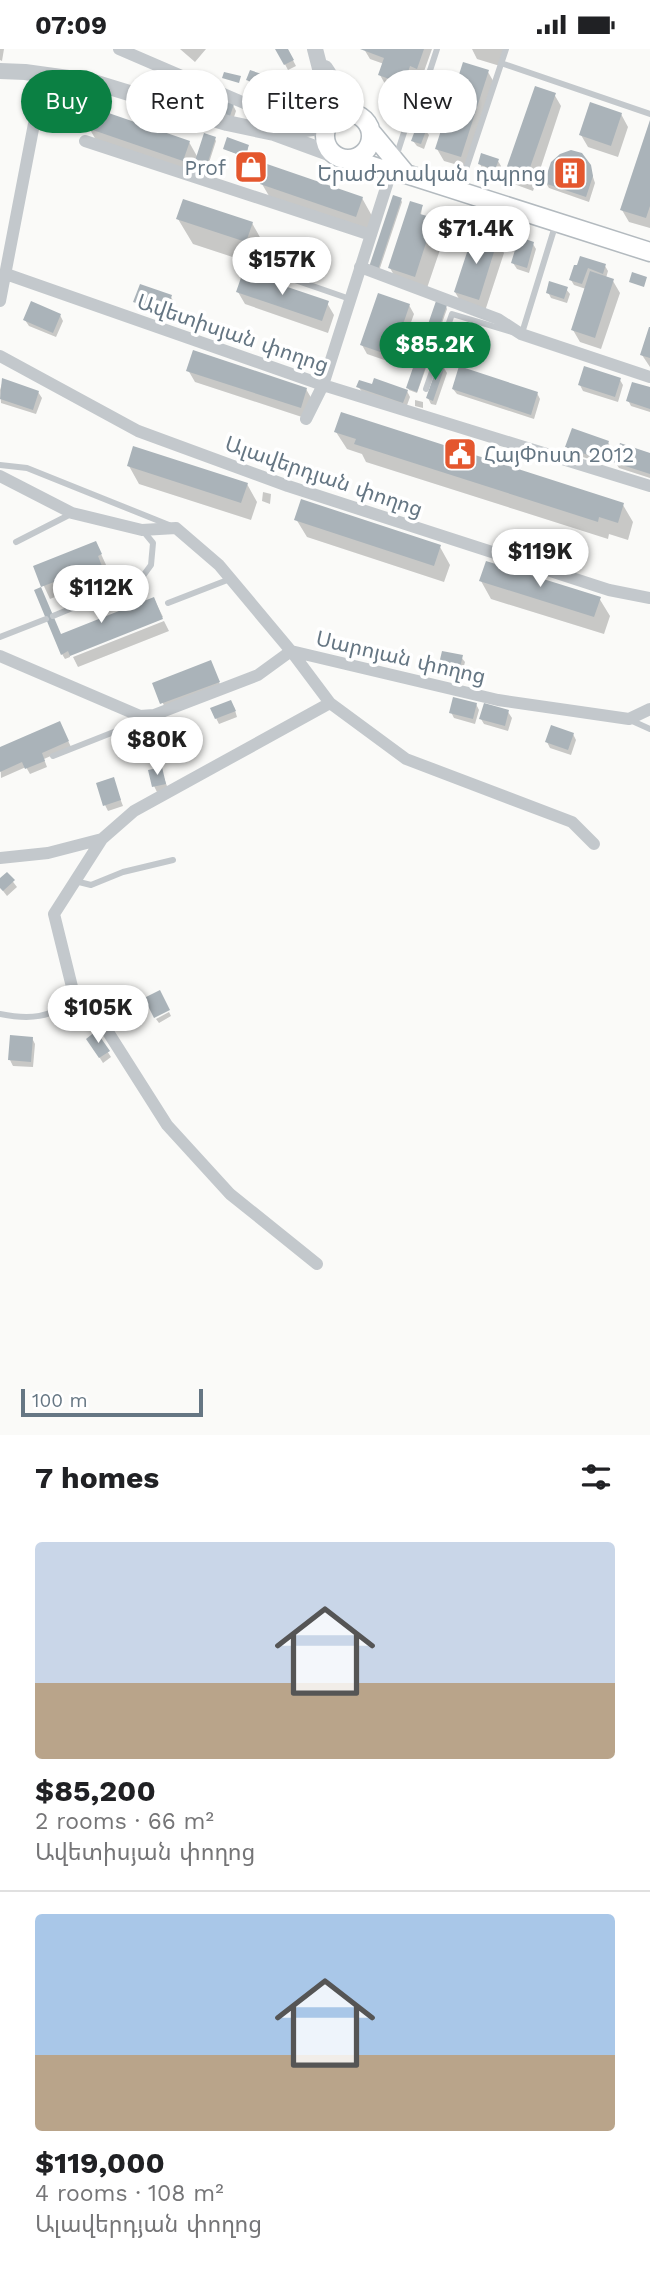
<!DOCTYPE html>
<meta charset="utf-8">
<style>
:root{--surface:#fff;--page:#f2f2f2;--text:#202124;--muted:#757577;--line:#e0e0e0;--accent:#0b8043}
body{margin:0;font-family:"Work Sans","Noto Sans Armenian",sans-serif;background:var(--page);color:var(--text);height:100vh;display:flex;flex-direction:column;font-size:26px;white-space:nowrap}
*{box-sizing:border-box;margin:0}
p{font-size:23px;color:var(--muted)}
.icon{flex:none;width:38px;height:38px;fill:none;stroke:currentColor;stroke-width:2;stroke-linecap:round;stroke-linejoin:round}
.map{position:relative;height:1386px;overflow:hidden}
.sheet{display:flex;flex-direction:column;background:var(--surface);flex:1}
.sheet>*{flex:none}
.top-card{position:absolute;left:21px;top:21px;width:609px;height:63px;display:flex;gap:14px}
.scale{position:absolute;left:21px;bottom:18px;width:182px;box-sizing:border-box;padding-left:7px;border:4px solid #657683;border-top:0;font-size:19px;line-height:24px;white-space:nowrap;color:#657683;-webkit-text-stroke:5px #fff;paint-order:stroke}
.price{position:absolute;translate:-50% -60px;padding:0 16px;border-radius:24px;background:#fff;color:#222;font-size:23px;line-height:46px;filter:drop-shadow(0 2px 4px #0008)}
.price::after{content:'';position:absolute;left:50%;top:42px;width:21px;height:16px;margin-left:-10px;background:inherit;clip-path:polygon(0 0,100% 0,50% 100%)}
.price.on{background:var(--accent);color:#fff}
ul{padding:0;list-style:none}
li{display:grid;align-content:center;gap:14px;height:371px;padding:0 35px}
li+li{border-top:2px solid var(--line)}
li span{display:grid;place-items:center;height:217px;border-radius:7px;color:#555}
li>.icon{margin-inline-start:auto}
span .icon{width:126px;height:126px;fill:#fffc;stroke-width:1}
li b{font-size:30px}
h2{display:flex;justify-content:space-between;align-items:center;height:84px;padding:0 35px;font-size:30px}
.tag{padding:0 24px;border-radius:32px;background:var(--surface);box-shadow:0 2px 5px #0004;font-size:24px;line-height:63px}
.tag.on{background:var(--accent);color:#fff}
.status{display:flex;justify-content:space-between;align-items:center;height:49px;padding:0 35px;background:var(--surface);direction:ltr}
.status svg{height:19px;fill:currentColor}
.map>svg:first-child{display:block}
.shadow{fill:#0003}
.building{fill:#aab3b9}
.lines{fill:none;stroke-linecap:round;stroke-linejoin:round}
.secondary-casing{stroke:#b3babf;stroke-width:21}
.service{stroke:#c3c8cc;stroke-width:6}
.minor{stroke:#c3c8cc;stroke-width:12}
.tertiary{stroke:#c3c8cc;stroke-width:16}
.secondary{stroke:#fff;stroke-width:18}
.labels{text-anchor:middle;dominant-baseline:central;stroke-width:7;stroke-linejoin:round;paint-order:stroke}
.poi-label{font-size:21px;fill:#657683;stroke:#fff;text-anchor:end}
.street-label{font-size:21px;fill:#657683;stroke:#fff}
</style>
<div class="status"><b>07:09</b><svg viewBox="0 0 49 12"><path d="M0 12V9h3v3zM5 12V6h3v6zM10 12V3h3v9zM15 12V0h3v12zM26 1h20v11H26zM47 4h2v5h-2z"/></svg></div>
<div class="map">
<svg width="650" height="1386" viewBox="0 0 650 1386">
<rect width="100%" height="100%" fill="#fafaf8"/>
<path class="shadow" d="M0,0H4L2,12L0,11Z
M180,0H206L195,13Z
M277,0H287L296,17L288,21Z
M364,0H432L422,28L414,25L408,43L385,35L380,26L384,15L370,10Z
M472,0H505L500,17L477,10Z
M488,23L495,35L468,119L444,112L437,100Z
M162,30L172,34L171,42L162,39Z
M248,31H271L275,36L272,44L251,36Z
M554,45L561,57L533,142L514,135L507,123Z
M201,56H233L236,62L233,71L204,62Z
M621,65L628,78L618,108L588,98L581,86Z
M650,76V179L629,173L622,161Z
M89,79L189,93L198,109L215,90L216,92L206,123L196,120L193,129L99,96Z
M425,81L429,86L424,100L417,97L413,92Z
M248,98L247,106L260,112L254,132L243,127L249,110L225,100Z
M498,112L501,117L498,126L483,121L480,115Z
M588,113L595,134L589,153L549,139L546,134Z
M262,135L362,149L372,167L366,185L272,152Z
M401,151L402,153L379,222L371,217Z
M422,157L421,167L433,171L444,189L425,245L400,237L390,219Z
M178,170L252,174L266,199L260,217L193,195Z
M463,170L466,175L462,190L448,186L445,180Z
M497,192L504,204L485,262L462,255L455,243Z
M533,195L536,200L529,224L517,220L513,214Z
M605,217L608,222L606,229L613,232L620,244L601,300L580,293L573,281L586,240L574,236L571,231L575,218Z
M566,240L570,245L567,254L551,249L548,243Z
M238,243L327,254L334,266L328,284L245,255Z
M171,248L174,253L169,269L139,259L135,253Z
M409,256L414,265L396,315L367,305L362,296Z
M446,257L447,260L417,344L409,341L408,339Z
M60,266L63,272L56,288L29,277L25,271Z
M650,282V318L642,306Z
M444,319L447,324L436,356L431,355L428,349Z
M188,321L306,340L313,352L308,370L195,333Z
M3,331L38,343L42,349L36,365L1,354L0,341Z
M620,331L623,336L618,353L583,342L580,336Z
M358,337L407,342L410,348L406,359L362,343Z
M453,340L537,344L540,350L534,370L457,345Z
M650,340V363L631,357L628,351Z
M415,351L423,353V359L415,357Z
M336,383L623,456L633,473L628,491L609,485L608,490L366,413L362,405L347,400Z
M608,393L611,399L605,415L570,404L567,398Z
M650,406V429L619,419L615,413Z
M129,417L247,435L257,453L251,471L139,435Z
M263,443L271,445L270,455L262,452Z
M296,470L440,498L450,516L444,533L307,488Z
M96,494L107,518L103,519L115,547L97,554L87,535L50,550L35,518Z
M481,532L599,549L610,567L604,585L491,550Z
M154,550L163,568L70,605V608L65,610L62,605L61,587Z
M164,572L169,582L78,618L73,608Z
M461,608L465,613L461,628L443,624L440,618Z
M210,613L223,642L167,663L154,635Z
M476,655L479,661L475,675L454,669L451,663Z
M234,658L237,668L219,675L216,669Z
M508,663L512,669L508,682L484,675L481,670Z
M62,679L71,698L44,710L47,718L30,725L26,718L1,729L0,700Z
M573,685L576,691L571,706L550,699L547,693Z
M161,720L168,740L157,743L154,737Z
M113,731L123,757L108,762L105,756Z
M7,825L17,838L7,847L0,838V831Z
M124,945L128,950L127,969H119L116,964Z
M169,963L171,967L159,974L156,970Z
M96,985L111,1008L103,1014L88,990Z
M32,989L35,995L33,1018L13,1017L10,1011Z"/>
<path class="building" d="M275,0H288L294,11L284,16Z
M360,0H424L417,20L410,17L404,35L378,26L384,9Z
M463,13L489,21L461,108L435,100Z
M250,21L273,29L269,39L246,31Z
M224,23L241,27L239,34L222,29Z
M535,37L556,44L526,130L505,123Z
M203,45L234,55L230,67L199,56Z
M590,53L622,64L611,97L579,86Z
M94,59L190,92L183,112L87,79Z
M650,71V157L646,169L620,161Z
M417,76L427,79L421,95L411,92Z
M204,84L216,88L205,122L193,118Z
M227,88L249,96L245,108L223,100Z
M571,101L582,104L591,116L593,127L586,148L544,134L551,113L560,105Z
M481,104L499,110L495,121L478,115Z
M248,105L260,108L253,131L241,127Z
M267,115L363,148L356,168L260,135Z
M393,146L402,149L378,221L369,218Z
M183,150L253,173L246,193L176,170Z
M410,152L423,156L420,165L434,169L415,228L388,219Z
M448,163L464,168L459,185L443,181Z
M474,182L498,190L479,251L454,243Z
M519,188L534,193L527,219L511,214Z
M580,207L606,215L603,225L588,219L582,235L569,231L574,216H577Z
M590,222L614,230L595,289L571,281Z
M243,223L329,252L322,272L236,243Z
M632,223L647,228L644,238L629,233Z
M549,232L568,238L564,250L546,244Z
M140,235L172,246L166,264L133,253Z
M378,244L410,255L392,307L360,296Z
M31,252L61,265L53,284L23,271Z
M436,252L447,256L417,343L406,339Z
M649,278H650V309L640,306Z
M193,301L307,339L301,359L186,322Z
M438,315L445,317L433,352L426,349Z
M459,317L538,343L531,366L452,340Z
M584,317L621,329L615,348L578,336Z
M2,329L39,342L33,361L0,350Z
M374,329L408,341L403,354L356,338L359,331L372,335Z
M632,333L650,338V360L626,352Z
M341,363L624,454L618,474L599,468L598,473L354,395L356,390L334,383Z
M572,379L609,392L602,411L565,398Z
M620,394L650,404V425L613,413Z
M133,397L248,434L241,454L127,417Z
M301,450L441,496L434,517L294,471Z
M96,492L102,505L98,507L109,535L88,543L80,523L41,538L33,517Z
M486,512L601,548L594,568L479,532Z
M41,538L61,585L154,548L163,570L70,607L68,602L61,606L34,541Z
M442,602L463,606L459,623L438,619Z
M211,611L220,633L160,655L152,634Z
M453,648L477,654L473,670L449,664Z
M231,651L236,662L215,670L210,659Z
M484,654L509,661L505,677L479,670Z
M60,672L69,692L42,704L45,712L25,720L22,713L0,723V698Z
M551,676L574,684L568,701L545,693Z
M162,718L166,735L152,738L148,721Z
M114,728L121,751L103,757L96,734Z
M7,823L15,831L3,842L0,839V829Z
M160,941L170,961L154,969L144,949Z
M114,943H125V964H114Z
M96,982L110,1002L99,1009L86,990Z
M10,986L33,988L31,1013L8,1011Z"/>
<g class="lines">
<defs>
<path id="secondary" d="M325 87a23 23 0 1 1 46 0a23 23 0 1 1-46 0Z
M372,84L406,125
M351,110L391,123L406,125L650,203"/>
</defs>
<use href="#secondary" class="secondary-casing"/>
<path class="service" d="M501,14L650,65
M396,108L411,62L419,55L437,0
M459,141L506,0
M249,215L350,250
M522,284L556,174
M426,340L452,265L512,283
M0,416L27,419L169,476
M16,493L71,465
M168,554L230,530
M53,567L140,531L151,516L153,494L144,483
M0,588L46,570
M630,671L650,680
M53,707L124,679L140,667
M75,832L91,836L123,823L173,811
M0,965C30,971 50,969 75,950"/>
<path class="minor" d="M119,0L258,60L265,83
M85,92L371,186
M360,218L498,270L521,285L650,328
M6,225L323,336L650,437
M0,252L38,54L49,26
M0,307L138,382L288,437L609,541L650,549
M306,370L323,336L391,123
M0,427L72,464L142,481L176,479L219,516L291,602L330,654L406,710L572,773L594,795
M0,607L140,667L154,666L258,626L291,602L498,651L629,670L650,660
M0,809L48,804L102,790
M317,1215L230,1145L167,1076L108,983L75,950L54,865L102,790L134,762L330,654"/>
<path class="tertiary" d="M315,0L333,70
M325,19L354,64
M0,22L25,23L90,32L227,74L274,84L334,106
M276,84L327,77"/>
<use href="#secondary" class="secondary"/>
</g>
<defs>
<symbol id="shop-square" viewBox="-11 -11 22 22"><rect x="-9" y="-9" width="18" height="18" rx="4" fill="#e4572e" stroke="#fff"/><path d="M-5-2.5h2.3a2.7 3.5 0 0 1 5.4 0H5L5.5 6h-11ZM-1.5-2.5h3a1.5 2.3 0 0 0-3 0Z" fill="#fff"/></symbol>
<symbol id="building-square" viewBox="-11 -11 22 22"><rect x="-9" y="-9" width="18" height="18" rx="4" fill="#e4572e" stroke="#fff"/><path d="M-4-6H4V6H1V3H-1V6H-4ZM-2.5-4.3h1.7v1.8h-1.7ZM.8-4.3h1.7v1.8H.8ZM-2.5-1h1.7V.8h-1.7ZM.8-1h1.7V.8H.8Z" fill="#fff"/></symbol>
<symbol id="civic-square" viewBox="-11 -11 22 22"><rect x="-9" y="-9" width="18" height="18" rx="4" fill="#e4572e" stroke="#fff"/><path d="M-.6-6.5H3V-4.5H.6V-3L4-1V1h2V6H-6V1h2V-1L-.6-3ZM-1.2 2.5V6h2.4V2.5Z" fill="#fff"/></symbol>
</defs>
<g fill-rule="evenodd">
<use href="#shop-square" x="232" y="99" width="38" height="38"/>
<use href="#building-square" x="551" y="105" width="38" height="38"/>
<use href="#civic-square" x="441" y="386" width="38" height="38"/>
</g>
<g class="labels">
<g class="poi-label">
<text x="226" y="118">Prof</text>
<text x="546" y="124">Երաժշտական դպրոց</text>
<text x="484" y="405" text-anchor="start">ՀայՓոստ 2012</text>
</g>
<g class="street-label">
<text transform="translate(233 284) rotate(19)">Ավետիսյան փողոց</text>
<text transform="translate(324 427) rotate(19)">Ալավերդյան փողոց</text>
<text transform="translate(401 608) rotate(13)">Սարոյան փողոց</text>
</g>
</g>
</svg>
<div class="scale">100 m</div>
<b class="price" style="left:476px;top:217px">$71.4K</b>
<b class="price" style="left:282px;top:248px">$157K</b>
<b class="price on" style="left:435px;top:333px">$85.2K</b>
<b class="price" style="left:540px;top:540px">$119K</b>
<b class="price" style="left:101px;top:576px">$112K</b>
<b class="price" style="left:157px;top:728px">$80K</b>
<b class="price" style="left:98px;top:996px">$105K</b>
<div class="top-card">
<a class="tag on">Buy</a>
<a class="tag">Rent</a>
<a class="tag">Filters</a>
<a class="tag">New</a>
</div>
</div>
<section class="sheet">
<h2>7 homes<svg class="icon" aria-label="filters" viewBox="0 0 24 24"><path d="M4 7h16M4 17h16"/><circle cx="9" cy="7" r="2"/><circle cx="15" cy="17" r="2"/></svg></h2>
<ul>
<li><span style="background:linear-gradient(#c9d6e8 65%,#b9a48a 0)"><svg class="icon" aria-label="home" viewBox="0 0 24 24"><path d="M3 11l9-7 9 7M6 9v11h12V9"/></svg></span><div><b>$85,200</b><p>2 rooms · 66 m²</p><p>Ավետիսյան փողոց</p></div></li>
<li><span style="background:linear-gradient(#a9c7e8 65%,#b9a48a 0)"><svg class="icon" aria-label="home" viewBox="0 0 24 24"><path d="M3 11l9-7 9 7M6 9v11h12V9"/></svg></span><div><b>$119,000</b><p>4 rooms · 108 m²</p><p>Ալավերդյան փողոց</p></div></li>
</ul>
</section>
